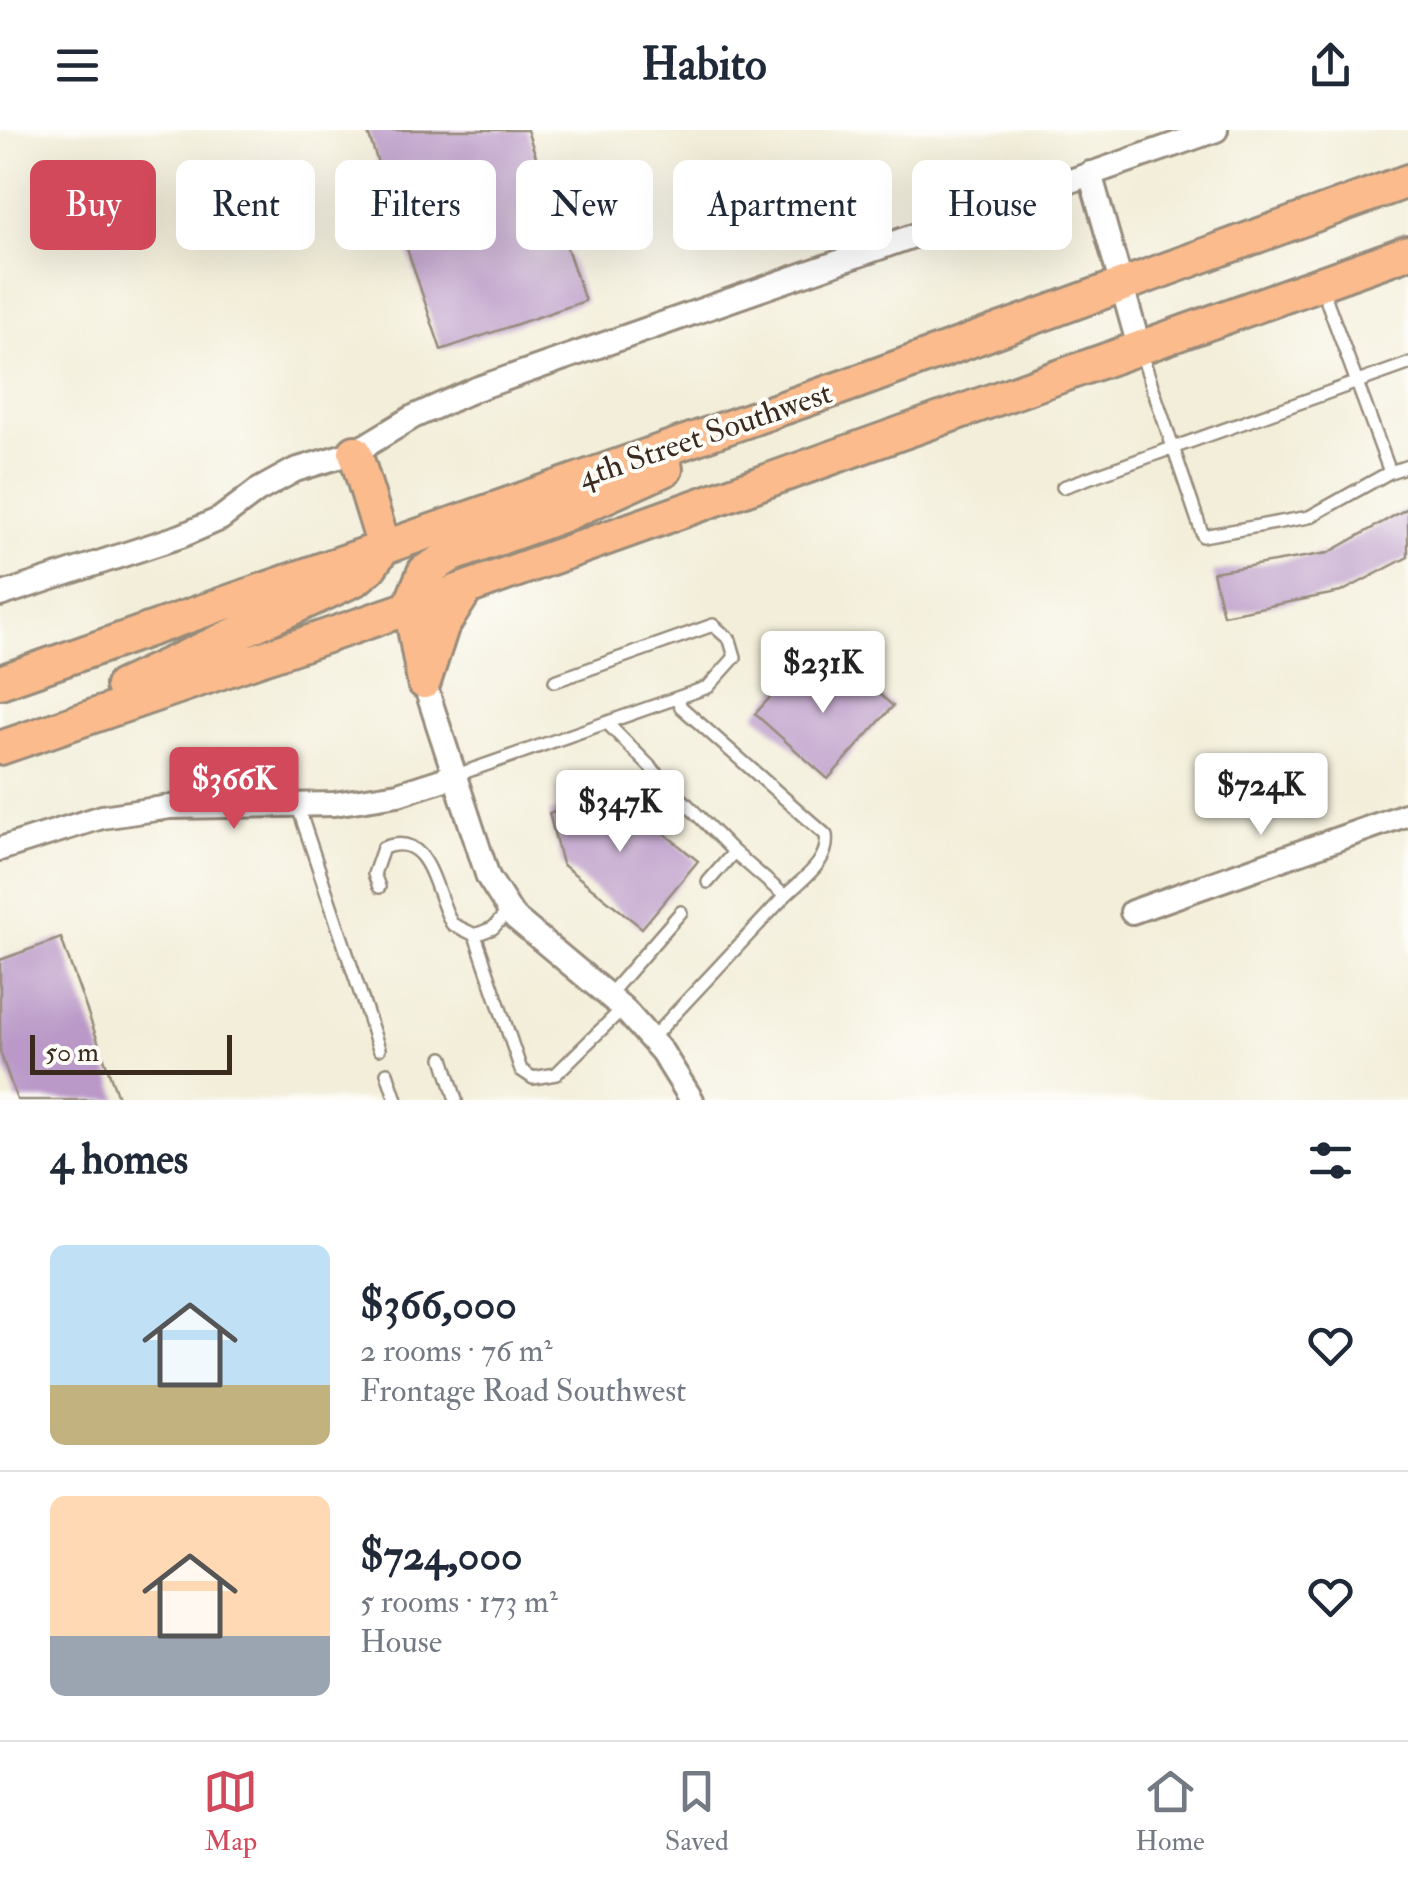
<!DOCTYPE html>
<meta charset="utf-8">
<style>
:root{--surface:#fff;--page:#f2f2f3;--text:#1f2937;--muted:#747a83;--line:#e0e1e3;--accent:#d1495b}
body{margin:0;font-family:"IM FELL Double Pica",serif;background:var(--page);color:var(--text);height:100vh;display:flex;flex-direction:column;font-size:38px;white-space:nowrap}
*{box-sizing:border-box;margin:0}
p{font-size:32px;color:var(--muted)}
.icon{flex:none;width:55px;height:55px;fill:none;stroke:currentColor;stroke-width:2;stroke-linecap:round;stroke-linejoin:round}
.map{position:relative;height:970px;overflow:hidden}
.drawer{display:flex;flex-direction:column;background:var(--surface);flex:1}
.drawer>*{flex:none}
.hud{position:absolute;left:30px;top:30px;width:1350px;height:90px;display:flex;gap:20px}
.scale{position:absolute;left:30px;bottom:25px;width:202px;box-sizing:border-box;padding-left:10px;border:5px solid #3b2a1e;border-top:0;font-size:28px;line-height:35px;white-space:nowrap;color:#3b2a1e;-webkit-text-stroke:8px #fdfcf7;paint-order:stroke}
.price{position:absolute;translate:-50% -85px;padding:0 22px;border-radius:10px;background:#fff;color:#222;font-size:32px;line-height:65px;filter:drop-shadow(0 2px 5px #0008)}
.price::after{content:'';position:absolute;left:50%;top:60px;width:30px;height:22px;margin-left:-15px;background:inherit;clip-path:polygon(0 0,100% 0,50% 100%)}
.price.active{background:var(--accent);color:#fff}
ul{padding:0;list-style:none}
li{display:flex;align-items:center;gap:30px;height:250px;padding:0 50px}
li+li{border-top:2px solid var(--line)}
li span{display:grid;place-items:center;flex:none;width:280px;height:200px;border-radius:15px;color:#555}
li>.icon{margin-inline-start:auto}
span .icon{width:120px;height:120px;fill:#fffc;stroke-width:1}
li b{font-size:42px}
h2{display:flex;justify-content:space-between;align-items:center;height:120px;padding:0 50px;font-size:42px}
.pill{padding:0 35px;border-radius:15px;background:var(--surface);box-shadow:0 10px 40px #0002;font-size:35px;line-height:90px}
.pill.active{background:var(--accent);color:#fff}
header{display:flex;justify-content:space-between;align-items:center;height:130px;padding:0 50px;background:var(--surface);font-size:45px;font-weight:700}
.tab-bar{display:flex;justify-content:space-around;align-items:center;height:140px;border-top:2px solid var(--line);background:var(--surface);font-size:28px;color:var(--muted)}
.tab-bar a{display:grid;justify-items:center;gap:5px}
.tab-bar .active{color:var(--accent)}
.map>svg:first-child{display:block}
.building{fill:#ba99c8}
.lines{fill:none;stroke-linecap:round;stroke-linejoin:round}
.lane-casing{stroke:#978c7c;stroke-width:16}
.street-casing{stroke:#978c7c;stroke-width:28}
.primary-casing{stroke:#978c7c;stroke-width:38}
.lane{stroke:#fff;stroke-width:11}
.street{stroke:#fff;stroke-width:22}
.primary{stroke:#fbbb8c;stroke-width:32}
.labels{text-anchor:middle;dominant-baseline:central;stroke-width:8;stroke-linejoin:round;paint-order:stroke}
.street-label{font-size:32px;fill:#3b2a1e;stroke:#fdfcf7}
</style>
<header><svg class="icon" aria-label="menu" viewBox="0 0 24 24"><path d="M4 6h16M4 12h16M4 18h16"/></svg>Habito<svg class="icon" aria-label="share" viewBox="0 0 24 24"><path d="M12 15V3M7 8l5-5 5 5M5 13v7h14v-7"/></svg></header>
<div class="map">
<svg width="1408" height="970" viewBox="0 0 1408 970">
<rect width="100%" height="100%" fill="#fdfcf7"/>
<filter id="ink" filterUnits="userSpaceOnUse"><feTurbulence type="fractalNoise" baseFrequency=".01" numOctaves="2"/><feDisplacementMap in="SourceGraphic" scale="20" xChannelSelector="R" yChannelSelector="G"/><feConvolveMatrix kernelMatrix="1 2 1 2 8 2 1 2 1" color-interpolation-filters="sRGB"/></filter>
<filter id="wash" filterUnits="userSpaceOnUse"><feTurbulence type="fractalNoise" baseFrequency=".0048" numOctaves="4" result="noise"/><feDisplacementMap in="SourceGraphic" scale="40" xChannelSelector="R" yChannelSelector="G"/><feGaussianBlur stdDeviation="2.25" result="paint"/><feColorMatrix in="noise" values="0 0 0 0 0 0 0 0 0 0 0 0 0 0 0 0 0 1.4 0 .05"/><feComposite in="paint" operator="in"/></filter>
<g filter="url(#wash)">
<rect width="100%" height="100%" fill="#f3eed9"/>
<g id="blocks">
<path class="building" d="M367,0H527L585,171L441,220Z
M1408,378V427L1341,462L1223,485L1213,442L1328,423Z
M808,526L852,565L865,551L893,576L828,649L755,584Z
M612,661L698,731L642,798L562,734L549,683Z
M61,808L119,970H17L0,922V830Z"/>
</g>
</g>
<g filter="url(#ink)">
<use href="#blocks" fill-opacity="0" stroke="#978c7c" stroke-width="2.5"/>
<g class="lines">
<defs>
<path id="lane" d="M1322,158L1390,342
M1140,220L1203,406L1309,387L1390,342L1408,336
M1063,357L1408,234
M677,568L681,577L826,705C830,732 803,748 785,766
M607,593L734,722L785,766L651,909
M454,646L708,557L735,527L730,510L713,495L555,551
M297,674L379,919
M708,752L734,722
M379,757L374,744L383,718C431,699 434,763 452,794L475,805L493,798L509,780
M475,805L521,940L533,948L556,944L623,878
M608,866L681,782
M443,928L456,970
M387,943L396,970"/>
<path id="street" d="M1090,43L1140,220
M0,465L181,406L220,389L257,361L295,340L355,322L413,287L476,259L1216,0
M424,552L488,747L513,786L623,878L662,922L692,970
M0,719L102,687L170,677L334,674L398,664L454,646
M1132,782L1408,684"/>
<path id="primary" d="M0,552L857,252L1408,51
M424,552L410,476L424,442L450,426L564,385L666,339
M424,552L442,497L467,458
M122,556L356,449L370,437L384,417L355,322
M0,618L467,458L1408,122"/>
</defs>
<use href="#lane" class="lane-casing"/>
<use href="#street" class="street-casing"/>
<use href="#primary" class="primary-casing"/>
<use href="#lane" class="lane"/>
<use href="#street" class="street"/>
<use href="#primary" class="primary"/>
</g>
</g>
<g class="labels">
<g class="street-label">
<text transform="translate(705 305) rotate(-19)">4th Street Southwest</text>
</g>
</g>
</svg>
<div class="scale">50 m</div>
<b class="price" style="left:823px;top:586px">$231K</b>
<b class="price active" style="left:234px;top:702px">$366K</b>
<b class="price" style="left:1261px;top:708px">$724K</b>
<b class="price" style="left:620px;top:725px">$347K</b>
<div class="hud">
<a class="pill active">Buy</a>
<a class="pill">Rent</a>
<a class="pill">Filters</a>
<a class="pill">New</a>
<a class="pill">Apartment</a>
<a class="pill">House</a>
</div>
</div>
<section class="drawer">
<h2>4 homes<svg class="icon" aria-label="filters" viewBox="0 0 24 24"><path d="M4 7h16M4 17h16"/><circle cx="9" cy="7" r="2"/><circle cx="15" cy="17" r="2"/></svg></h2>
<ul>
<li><span style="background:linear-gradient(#bfe0f5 70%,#c2b280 0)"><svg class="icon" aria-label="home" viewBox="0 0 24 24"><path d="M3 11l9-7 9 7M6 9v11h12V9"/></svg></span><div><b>$366,000</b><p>2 rooms · 76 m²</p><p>Frontage Road Southwest</p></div><svg class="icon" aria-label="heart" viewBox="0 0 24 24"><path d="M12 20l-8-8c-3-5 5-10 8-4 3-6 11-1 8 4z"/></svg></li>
<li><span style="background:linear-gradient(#ffd9b3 70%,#9aa5b1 0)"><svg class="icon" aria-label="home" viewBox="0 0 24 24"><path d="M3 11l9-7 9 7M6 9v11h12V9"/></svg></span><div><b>$724,000</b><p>5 rooms · 173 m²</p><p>House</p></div><svg class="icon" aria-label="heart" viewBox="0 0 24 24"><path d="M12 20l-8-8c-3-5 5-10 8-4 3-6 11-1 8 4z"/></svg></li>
</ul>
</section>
<nav class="tab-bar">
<a class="active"><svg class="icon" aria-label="map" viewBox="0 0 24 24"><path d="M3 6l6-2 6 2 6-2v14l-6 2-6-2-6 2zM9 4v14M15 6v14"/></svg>Map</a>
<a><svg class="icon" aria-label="saved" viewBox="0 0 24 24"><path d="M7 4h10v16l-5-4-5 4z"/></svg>Saved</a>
<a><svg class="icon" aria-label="home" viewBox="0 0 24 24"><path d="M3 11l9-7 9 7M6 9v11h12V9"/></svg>Home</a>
</nav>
